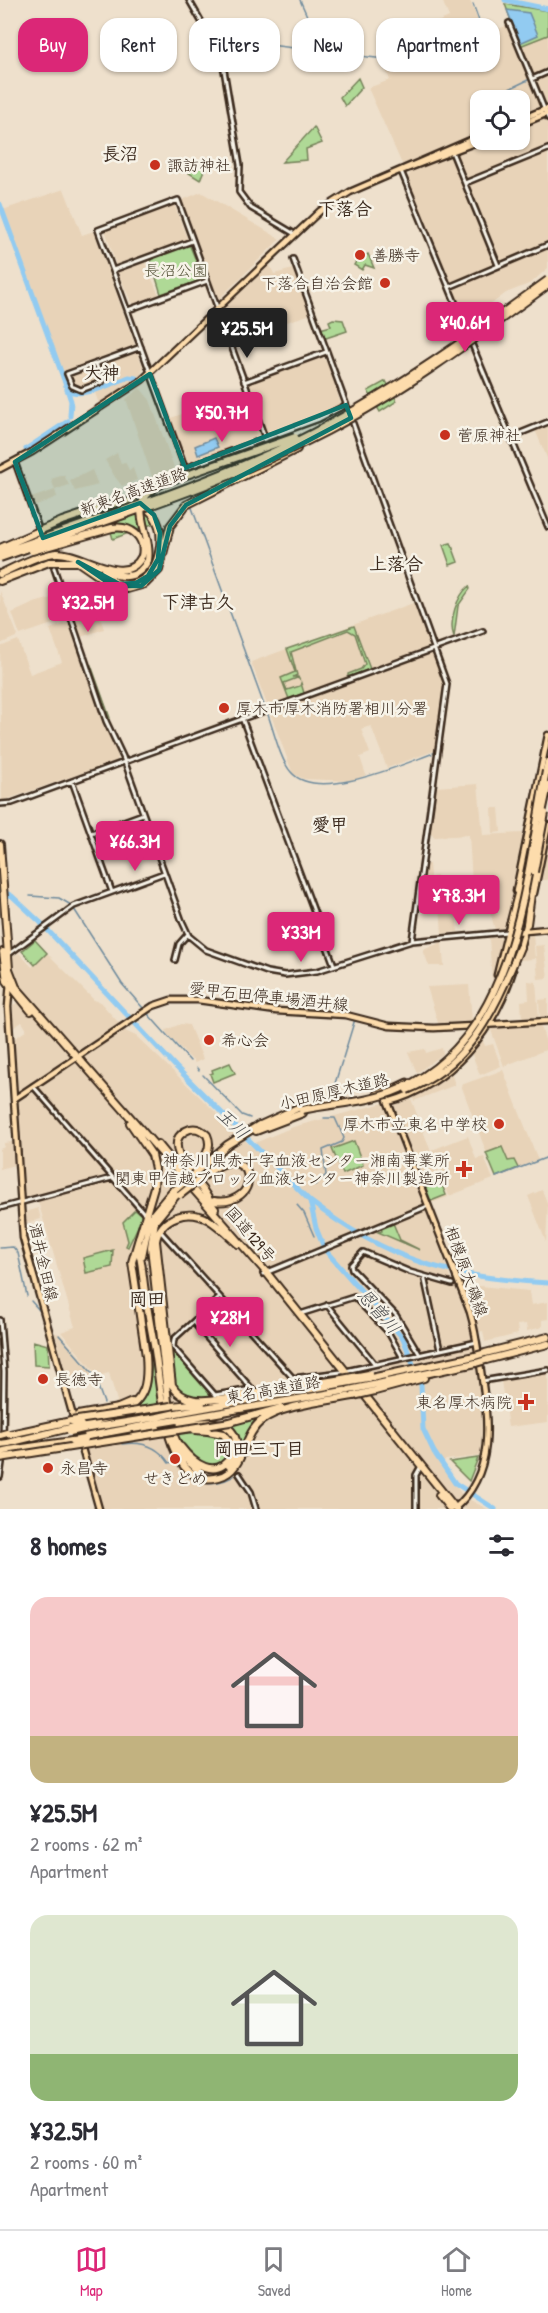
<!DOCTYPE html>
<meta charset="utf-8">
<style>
:root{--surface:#fff;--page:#f7f7f7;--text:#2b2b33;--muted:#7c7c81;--line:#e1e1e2;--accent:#db2777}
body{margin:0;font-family:"Patrick Hand","Klee One",sans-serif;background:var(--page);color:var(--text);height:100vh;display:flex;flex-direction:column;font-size:22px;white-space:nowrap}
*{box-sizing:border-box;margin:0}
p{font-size:20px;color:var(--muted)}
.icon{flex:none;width:33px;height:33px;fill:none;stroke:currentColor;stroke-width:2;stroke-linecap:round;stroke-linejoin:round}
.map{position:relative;height:1509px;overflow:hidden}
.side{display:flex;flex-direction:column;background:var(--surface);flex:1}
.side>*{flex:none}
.hud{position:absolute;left:18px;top:18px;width:513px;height:54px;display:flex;gap:12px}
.fabs{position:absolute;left:470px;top:90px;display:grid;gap:12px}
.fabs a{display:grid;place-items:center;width:60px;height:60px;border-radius:12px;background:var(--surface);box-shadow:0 2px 4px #0004;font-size:30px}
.price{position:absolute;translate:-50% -51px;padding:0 14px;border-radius:6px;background:var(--accent);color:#fff;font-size:20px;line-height:39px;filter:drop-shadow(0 2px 3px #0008)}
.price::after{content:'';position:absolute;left:50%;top:36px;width:18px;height:14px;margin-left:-9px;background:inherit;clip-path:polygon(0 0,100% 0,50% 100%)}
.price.selected{background:#222;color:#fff}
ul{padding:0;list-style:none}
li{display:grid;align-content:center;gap:12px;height:318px;padding:0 30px}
li span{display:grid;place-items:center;height:186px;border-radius:18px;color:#555}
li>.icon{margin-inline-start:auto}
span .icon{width:108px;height:108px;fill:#fffc;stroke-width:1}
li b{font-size:26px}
h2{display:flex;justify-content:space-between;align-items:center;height:72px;padding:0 30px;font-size:26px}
.chip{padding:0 21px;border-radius:18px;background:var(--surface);box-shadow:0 2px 4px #0004;font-size:21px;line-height:54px}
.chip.selected{background:var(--accent);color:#fff}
.tabs{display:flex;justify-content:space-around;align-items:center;height:84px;border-top:2px solid var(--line);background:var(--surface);font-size:16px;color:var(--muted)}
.tabs a{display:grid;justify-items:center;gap:3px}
.tabs .selected{color:var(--accent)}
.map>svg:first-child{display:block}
.built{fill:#e8d3b8;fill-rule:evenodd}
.green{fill:#afd996;stroke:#75825a;stroke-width:1.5}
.water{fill:#92cbf1;stroke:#6f8b9d;stroke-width:1.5}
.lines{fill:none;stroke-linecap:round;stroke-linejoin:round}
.stream{stroke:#6f8b9d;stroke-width:1.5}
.river{stroke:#92cbf1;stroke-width:5}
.minor-casing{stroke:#3b2a1e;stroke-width:8}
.major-casing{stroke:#3b2a1e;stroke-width:9}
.highway-casing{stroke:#3b2a1e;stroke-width:10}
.minor{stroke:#f7f3e8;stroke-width:3}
.major{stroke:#fddcac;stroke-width:4.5}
.highway{stroke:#fddcac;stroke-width:6}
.highway-bridge-casing{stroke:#3b2a1e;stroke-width:10;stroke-linecap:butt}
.highway-bridge{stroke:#fddcac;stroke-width:6}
.marked{fill:#0f766e;fill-opacity:0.2;stroke:#0f766e;stroke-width:4.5;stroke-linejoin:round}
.poi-dot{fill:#c8321e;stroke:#f7f3e8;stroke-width:2}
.labels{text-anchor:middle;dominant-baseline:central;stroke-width:5;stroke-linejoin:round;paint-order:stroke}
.poi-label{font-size:16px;fill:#3b2a1e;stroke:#f7f3e8;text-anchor:start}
.park-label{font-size:16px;fill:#58563c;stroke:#f7f3e8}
.street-label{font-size:16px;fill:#3b2a1e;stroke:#f7f3e8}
.neighbourhood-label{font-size:18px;font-weight:bold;fill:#3b2a1e;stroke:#f7f3e8}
.water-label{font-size:18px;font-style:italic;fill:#515253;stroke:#f7f3e8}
</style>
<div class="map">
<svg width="548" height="1509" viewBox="0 0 548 1509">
<rect width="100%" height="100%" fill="#eee0cc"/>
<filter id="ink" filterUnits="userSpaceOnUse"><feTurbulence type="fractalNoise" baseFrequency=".0167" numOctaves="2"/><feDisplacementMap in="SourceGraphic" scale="12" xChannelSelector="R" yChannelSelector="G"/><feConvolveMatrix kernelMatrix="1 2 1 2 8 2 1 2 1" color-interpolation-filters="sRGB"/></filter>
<g filter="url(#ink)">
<path class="built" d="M442,0L470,1L484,35L508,25L518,47L548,35V268L531,283L506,293L466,323L408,179L410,173L401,162L368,88L390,80L382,60L412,63L405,45L416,39L412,33L449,17ZM480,100H519V140H480Z
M64,189L82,235L94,231L135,345L133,348L61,376L0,211Z
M201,192L280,239L219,299L216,298L180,201Z
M174,204L188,241L116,265L105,229Z
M144,261L159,295L133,306L118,273L119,270Z
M269,263L274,274L293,269L311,310L308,315L232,340L222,310Z
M135,351L138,353L143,367L141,375L135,380L129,379L133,381L99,404L95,393L127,380L83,395V391L104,383L100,363Z
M322,356L329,366L341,405L319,416L190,464L186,462L171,418L219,400L222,408L245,400L250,394L247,386L249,382Z
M94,366L100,382L83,389L73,385L71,374Z
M140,388L150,400L175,470L153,480L126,399Z
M548,425V460L535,430Z
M117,453L121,463L125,462L129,470L133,468L137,480L122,486L115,477L105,460Z
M92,470L98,485L75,491L70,481Z
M64,475L69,485L55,490L57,497L34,506L31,498L55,490L51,479Z
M0,591L18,636L0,644Z
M62,595L70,618L20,635L12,613L34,603Z
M416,602L445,684L436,750L387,768L371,726L361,729L370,753L360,757L366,775L351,781L304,779L293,774L251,662Z
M98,611L104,629L81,637L75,619Z
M67,623L70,624L118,757L117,761L2,801L0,647L18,640L30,674L62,662L50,629Z
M478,784L483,835L522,833L524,836L507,925L501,930H495L490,911L474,913L469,835L435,837L429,833L436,787Z
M492,808H499L501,832L493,833Z
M548,836V880H542L539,877Z
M425,864H429L430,877L438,876V888L420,894Z
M463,888L465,913L456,914L458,932L442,934L439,890Z
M533,934L535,959L520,960L528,936Z
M499,937L503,941L492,981L489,938Z
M442,942L444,966H429L423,950Z
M544,945L548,978L538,979L535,946Z
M19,953L32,967L47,953L94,1000L100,1002L127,1032L136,1036L250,1145L293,1127L410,1096L448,1197L426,1205L453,1287L470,1285L529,1291L531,1305L548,1302V1319L542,1320V1327L527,1331L526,1324L517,1325L518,1334L485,1342L483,1331L472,1334L485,1417L481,1456L446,1460L440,1465L463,1496L487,1509H102L85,1451L117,1401L109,1373L98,1376L61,1332L75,1327L37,1198H24L21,1163L0,1169V1149L4,1147V1143L19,1141L14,1039L27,1030L22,1022L13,1028V1005L18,1003L21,989L13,973L11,957Z
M528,981L536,982L539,1020L522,1021L521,1001L529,1000Z
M469,985L472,1020L467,1024L439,1026L427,987Z
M548,999V1019H540L539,1000Z
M540,1023L548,1049L504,1066L491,1030L496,1026Z
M181,1024L189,1025L203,1059L195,1063L167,1034L166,1030Z
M482,1038L485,1046L493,1044L501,1066L480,1075L471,1052Z
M442,1048L443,1054L417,1073L408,1052L425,1049L426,1053Z
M503,1070L538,1160L496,1178L461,1085Z
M451,1072L455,1085L414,1101L412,1096Z
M468,1136L476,1159L484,1157L493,1179L449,1196L432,1150Z
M542,1190L548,1205L546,1242L528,1196Z
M38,1208L41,1219L26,1223L25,1212Z
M55,1333L60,1334L90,1368L93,1377L68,1383Z
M548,1373V1422L508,1427L501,1381Z"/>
<path class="green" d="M505,4L548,11V35L520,46Z
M358,78L362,87L345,106L340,97Z
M314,127L322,143L306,149L307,160L282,162Z
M206,165L200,180L189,173L194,166Z
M189,244L204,279L161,294L150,258Z
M363,254L364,256L368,254L374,268L365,265L362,270L354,265L357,260L355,256Z
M333,319L343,320L347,331L323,339L320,329L331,326L329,321Z
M386,381L397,401L380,412L368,391Z
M146,511L155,523L113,539L111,532L117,529L115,522Z
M451,543L458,562L450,565L443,545Z
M469,586L470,589L458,606L454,637C448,621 457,596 469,586Z
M354,626L370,669L348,677V674L361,669L365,664L355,634L348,630L291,652L297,675L293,677H298L299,679L297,678L284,683L287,690L300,686L301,683L304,693L289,699L281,678L295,672L287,649Z
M91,665L110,718L109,719L89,667Z
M35,940L47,953L35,965L22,951Z
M230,1063L235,1073L213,1082L210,1074L213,1073L212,1070Z
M354,1141L363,1165L343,1174L332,1149Z
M502,1147L508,1161L514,1160L518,1168L496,1177L486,1153Z
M438,1175L446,1195L431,1201L423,1181Z
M135,1210L143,1216L128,1247L126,1246L128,1241L123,1222Z
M393,1223L400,1240L420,1250L378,1232L382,1231L381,1227Z
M113,1250L112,1267L86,1273L83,1258Z
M33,1341L48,1345L49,1366L34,1365Z
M170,1348L215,1397C172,1400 173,1384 170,1348Z
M153,1352L162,1412L113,1420C119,1416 127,1413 134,1409C152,1395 151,1373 153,1352Z
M273,1412L243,1443L238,1453L226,1424Z
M175,1432L220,1435L229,1445L228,1456L218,1465C197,1467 183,1450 175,1432Z
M478,1458L469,1481L450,1462Z"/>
<path class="water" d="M507,10L529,13L538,35L520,43Z
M214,438L218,447L198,455L195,446Z"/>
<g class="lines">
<path class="stream" d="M300,0L322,50
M473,4L483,32
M208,27L213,38L409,62
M512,100L507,90L528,80
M191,505L265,708
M267,712C273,728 280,760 291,772C317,803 403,764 434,753
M30,896L59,898L71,905
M74,909L122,984L143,1008
M148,1014L190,1061
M343,1058L355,1019
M197,1068L199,1071
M203,1075L242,1115L250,1118
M332,1093L342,1061
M496,1177L548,1157
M315,1185L326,1175L323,1150L342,1142L344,1138L335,1118H324
M297,1205L304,1213L314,1236
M0,1248L13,1247L18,1253L27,1296
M31,1301L39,1310
M59,1335L93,1374
M96,1381L104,1403
M122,1444C141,1441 158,1446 169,1463L172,1462
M175,1461L181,1466
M186,1472C202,1486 220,1486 237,1474"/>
<path class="river" d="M505,0L548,9
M0,204L64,380L71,401L70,416
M67,390C85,399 112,383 129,377L136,378
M26,449L68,421
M0,890L12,896L40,922L176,1067L310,1201C388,1261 451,1278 548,1283
M310,1201L316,1228L325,1250L403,1338L421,1385L423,1429L434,1452L455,1483L495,1509"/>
<defs>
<path id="minor" d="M189,0L212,40L224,70L240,165L239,192L251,208L293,233
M509,23L548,118
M532,79L548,72
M452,152L498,265
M401,171L469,336
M465,183L548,149
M293,259L349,412
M113,270L192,241
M449,287L548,245
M128,310L207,281
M471,342L548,527
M96,363L102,382L81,390L72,386L67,374L141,347
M244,382L326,352
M351,418L447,684L412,941
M511,437L548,422
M265,438L178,200L98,230L185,468L319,419L346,405
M15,462L42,537
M54,568L106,721L123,757L182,921L189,936L206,950L267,972L285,975L317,971L412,941L507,932
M242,718L334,965
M72,781L112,892
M0,804L12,803L483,631
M91,833L143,814
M9,954L74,906L164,873
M175,960L179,944L188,934
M33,1086L143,1212
M0,1208L112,1178
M162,1233L293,1378L341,1372L477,1342
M263,1274L428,1206
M424,1276L440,1350
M219,1298L174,1339L173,1347L215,1395L252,1389
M327,1305L375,1364
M300,1314L354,1297L388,1332L403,1358
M0,1320L4,1372L3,1444
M193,1322L252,1389
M420,1355L396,1315L352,1269L351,1265L363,1252L410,1272L452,1284
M482,1381L548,1370
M239,1474L251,1492L256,1509
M0,1477L3,1456
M416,1509V1475L421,1466"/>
<path id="major" d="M519,120L548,108
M519,125L548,113
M401,171L482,140
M0,469L32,452L142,380L320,211L350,192L480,136
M516,891L548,735
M534,893L548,825
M514,932L548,929
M520,948L527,922
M497,975L510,922
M10,982L8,1007L23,1238L99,1509
M482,1025L548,1021
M407,1082L390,1090L387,1100L470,1312C476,1332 478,1351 481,1371C488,1420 496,1473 454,1509
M14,1099L153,1006L171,1000H198L276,1011L346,1015L389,1026L434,1028L473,1026
M388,1102C451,1085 494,1031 513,971"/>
<path id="highway" d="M78,562L113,586L127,589L145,584L159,570L170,526L186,505L297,449
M104,570C121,579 138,580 148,560
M0,574C17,566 39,554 57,553C83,552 126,589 142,556
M104,576C164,618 188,489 116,503
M0,581L49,562H79
M546,771L548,762
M0,844L9,969L16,987L266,1272L456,1509
M527,924L534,872
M510,925L521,882
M3,952L7,981L31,1011
M513,964L520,947
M377,1094L390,1090
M130,1123L152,1155L155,1169L154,1187L132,1262L146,1356
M256,1127L302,1106L343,1101
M256,1131L303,1113
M158,1144L176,1166
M192,1171C202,1160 214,1150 207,1135C202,1130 197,1127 190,1129C158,1140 193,1177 202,1189C207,1195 210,1203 215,1209
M197,1171L227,1145L259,1125
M200,1179C213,1169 230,1153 246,1170C255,1192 233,1204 214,1201
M178,1193L155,1221L151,1247L171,1429L183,1456L200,1472
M139,1237C137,1248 141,1258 142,1269C145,1295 149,1319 154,1345C161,1377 161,1493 219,1477C245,1470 242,1436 261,1421C281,1405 328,1401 353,1396
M142,1256L150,1218L174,1189
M485,1353L548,1337
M486,1360L548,1344
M371,1378L475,1356
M373,1385L476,1363
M375,1391L424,1378
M227,1398L342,1379
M229,1398C209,1400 184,1406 172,1385L156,1241C160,1217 188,1208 209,1220C219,1226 229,1236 238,1244
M171,1406L202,1403
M120,1413C147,1400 148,1381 146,1355
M176,1413L345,1383
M78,1415L118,1408L132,1402
M177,1420L349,1390
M230,1422L281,1408
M81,1425L110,1417
M177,1425C196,1423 229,1415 236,1440C239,1450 235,1459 229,1466
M83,1429L158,1417
M137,1431L160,1428
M6,1435L71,1421
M84,1437L159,1423
M8,1443L70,1428
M181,1447C193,1463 216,1481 231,1456V1443L223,1434L208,1431
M9,1450L72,1441
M439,1495L450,1509"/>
</defs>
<use href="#minor" class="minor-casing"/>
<use href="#major" class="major-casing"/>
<use href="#highway" class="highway-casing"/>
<use href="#minor" class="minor"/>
<use href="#major" class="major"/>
<use href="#highway" class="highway"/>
<defs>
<path id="highway-bridge" d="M0,548L62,521L116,503
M32,551L112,528C131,525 146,537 142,556
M0,553C100,518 203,486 299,440C388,396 468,338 548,280
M0,558C110,519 223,485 327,431C406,390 477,337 548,285
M148,560C153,530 121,502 164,483L295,437
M541,818L548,785
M534,872L545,813
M407,1090C464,1068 491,1018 513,964
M302,1110C335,1103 369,1103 400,1089C517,1038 525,880 546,771
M175,1190L195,1173
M180,1195L200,1179
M475,1356L485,1353
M476,1363L486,1360
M342,1379L369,1374
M345,1383L368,1379
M349,1390L373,1385
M353,1396L375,1391
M158,1417L176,1413
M71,1421L171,1406
M159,1423L177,1420
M70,1428L81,1425
M195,1430L208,1431
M70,1432L83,1429
M0,1435L7,1433
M72,1441L85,1439
M0,1444L8,1443
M0,1452L9,1450
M0,1458L230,1422"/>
</defs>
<use href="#highway-bridge" class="highway-bridge-casing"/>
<use href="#highway-bridge" class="highway-bridge"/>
</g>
</g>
<path class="marked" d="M150,374L185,468L346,405L351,418L186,505L170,526L159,570L141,586H113L78,562L119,584L136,583L148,576L158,559L160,533L154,515L140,503L43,538L15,462Z"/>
<g class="poi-dot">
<circle cx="155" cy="165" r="6"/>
<circle cx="360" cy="255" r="6"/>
<circle cx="385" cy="283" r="6"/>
<circle cx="445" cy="435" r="6"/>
<circle cx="224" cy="708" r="6"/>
<circle cx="209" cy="1040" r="6"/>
<circle cx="499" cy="1124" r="6"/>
<path d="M461 1160h6v6h6v6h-6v6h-6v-6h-6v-6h6z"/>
<circle cx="43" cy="1379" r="6"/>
<path d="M523 1393h6v6h6v6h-6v6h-6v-6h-6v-6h6z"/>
<circle cx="175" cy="1459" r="6"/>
<circle cx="48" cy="1468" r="6"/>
</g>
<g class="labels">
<g class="poi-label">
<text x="167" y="165">諏訪神社</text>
<text x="372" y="255">善勝寺</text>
<text x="373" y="283" text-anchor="end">下落合自治会館</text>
<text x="457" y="435">菅原神社</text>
<text x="236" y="708">厚木市厚木消防署相川分署</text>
<text x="221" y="1040">希心会</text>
<text x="487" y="1124" text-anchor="end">厚木市立東名中学校</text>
<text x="450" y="1160" text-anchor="end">神奈川県赤十字血液センター湘南事業所<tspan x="450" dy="18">関東甲信越ブロック血液センター神奈川製造所</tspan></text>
<text x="55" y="1379">長徳寺</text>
<text x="512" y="1402" text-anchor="end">東名厚木病院</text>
<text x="60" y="1468">永昌寺</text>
<text x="175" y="1478" text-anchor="middle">せきどめ</text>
</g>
<g class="park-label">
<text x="176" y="270">長沼公園</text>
</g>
<g class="street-label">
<text transform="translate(133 491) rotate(-20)">新東名高速道路</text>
<text transform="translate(269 996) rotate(6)">愛甲石田停車場酒井線</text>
<text transform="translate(334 1091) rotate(-13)">小田原厚木道路</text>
<text transform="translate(251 1234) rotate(49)">国道129号</text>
<text transform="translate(44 1262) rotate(77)">酒井金田線</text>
<text transform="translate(467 1271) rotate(70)">相模原大磯線</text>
<text transform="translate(273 1389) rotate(-10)">東名高速道路</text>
</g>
<g class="neighbourhood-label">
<text x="120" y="153">長沼</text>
<text x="345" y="208">下落合</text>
<text x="102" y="372">大神</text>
<text x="396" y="563">上落合</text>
<text x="198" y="601">下津古久</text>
<text x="330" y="824">愛甲</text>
<text x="147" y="1298">岡田</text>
<text x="259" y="1448">岡田三丁目</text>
</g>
<g class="water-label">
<text transform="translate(233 1123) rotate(44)">玉川</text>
<text transform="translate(379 1311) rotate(49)">恩曽川</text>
</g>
</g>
</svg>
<div class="fabs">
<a><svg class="icon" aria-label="locate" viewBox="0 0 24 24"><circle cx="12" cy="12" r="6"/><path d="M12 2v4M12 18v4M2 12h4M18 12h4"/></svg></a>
</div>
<b class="price" style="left:465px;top:353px">¥40.6M</b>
<b class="price selected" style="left:247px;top:359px">¥25.5M</b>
<b class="price" style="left:222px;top:443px">¥50.7M</b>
<b class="price" style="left:88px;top:633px">¥32.5M</b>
<b class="price" style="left:135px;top:872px">¥66.3M</b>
<b class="price" style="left:459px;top:926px">¥78.3M</b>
<b class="price" style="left:301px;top:963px">¥33M</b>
<b class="price" style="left:230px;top:1348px">¥28M</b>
<div class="hud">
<a class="chip selected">Buy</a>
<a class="chip">Rent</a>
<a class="chip">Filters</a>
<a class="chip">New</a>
<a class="chip">Apartment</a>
</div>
</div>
<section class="side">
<h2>8 homes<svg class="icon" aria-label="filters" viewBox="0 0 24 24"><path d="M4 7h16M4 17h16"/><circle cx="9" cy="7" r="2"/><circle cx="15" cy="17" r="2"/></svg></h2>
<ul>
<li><span style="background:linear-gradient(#f6c9c9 75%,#c2b280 0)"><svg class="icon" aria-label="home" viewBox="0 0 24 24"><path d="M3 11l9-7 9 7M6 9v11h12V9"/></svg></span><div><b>¥25.5M</b><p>2 rooms · 62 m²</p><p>Apartment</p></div></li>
<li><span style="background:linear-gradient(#dfe7d0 75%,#8fb573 0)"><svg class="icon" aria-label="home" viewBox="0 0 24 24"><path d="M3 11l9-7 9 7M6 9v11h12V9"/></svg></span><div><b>¥32.5M</b><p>2 rooms · 60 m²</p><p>Apartment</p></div></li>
</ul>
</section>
<nav class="tabs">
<a class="selected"><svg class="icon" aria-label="map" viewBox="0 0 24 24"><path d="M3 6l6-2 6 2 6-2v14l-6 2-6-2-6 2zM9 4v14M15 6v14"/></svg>Map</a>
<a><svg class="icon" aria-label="saved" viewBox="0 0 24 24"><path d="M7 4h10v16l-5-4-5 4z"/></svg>Saved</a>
<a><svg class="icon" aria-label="home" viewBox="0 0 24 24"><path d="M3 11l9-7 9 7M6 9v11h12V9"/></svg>Home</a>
</nav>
